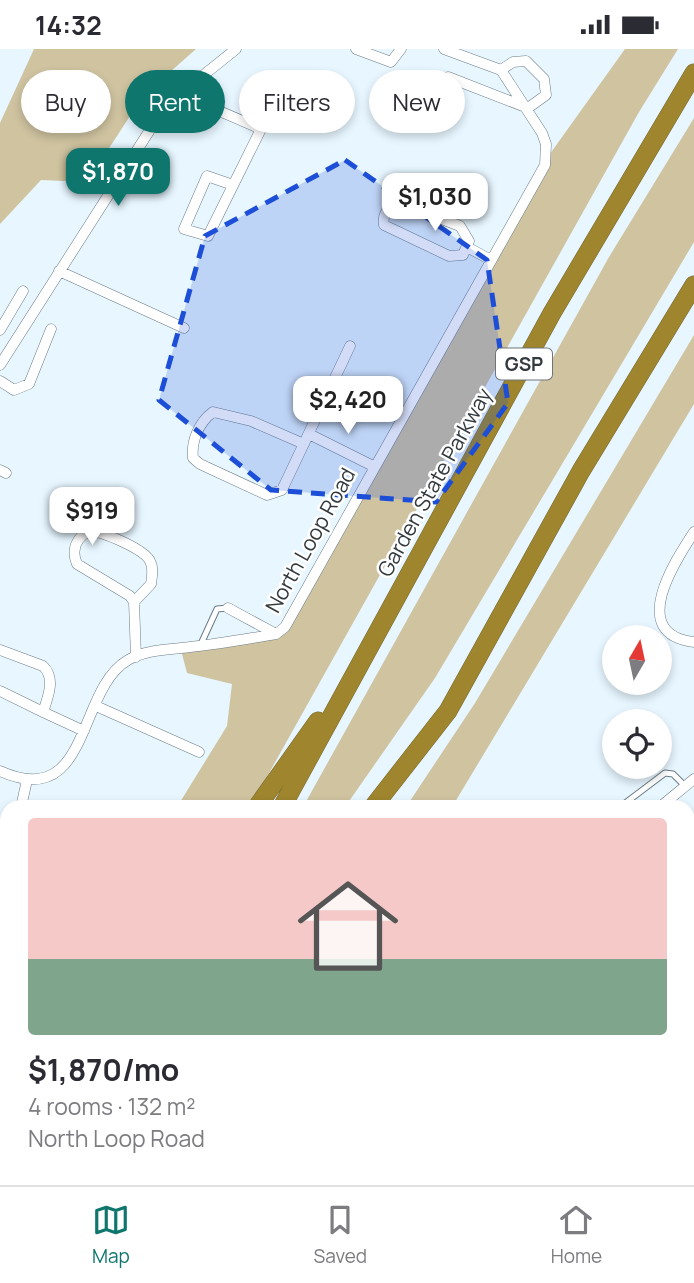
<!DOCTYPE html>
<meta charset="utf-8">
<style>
:root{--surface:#fff;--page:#f2f2f3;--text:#2b2b33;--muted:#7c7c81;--line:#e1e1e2;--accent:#0f766e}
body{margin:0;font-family:Manrope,sans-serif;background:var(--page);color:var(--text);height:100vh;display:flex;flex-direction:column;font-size:26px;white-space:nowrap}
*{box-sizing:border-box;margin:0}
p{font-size:23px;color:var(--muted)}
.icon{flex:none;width:38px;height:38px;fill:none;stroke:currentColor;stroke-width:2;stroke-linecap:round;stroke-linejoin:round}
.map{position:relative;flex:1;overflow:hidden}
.sheet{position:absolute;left:0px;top:751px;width:695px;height:387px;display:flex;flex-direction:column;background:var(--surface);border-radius:21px 21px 0 0;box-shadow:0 4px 10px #0003}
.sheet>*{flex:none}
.banner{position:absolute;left:21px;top:21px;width:653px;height:63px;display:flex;gap:14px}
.needle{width:46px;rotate:9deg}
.controls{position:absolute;left:602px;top:576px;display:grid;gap:14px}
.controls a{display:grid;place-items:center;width:70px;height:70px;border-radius:50%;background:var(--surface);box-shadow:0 4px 10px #0003;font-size:35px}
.price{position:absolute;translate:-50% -60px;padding:0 16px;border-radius:14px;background:#fff;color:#222;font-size:23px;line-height:46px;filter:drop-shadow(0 2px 4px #0008)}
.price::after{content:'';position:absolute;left:50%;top:42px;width:21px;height:16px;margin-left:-10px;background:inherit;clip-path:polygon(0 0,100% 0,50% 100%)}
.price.on{background:var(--accent);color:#fff}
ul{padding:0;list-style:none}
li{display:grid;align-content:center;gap:14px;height:371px;padding:0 28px}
li span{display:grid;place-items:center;height:217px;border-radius:7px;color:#555}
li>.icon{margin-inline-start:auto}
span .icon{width:126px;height:126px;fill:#fffc;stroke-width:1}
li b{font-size:30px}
.pill{padding:0 24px;border-radius:32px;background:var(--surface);box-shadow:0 4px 10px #0003;font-size:24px;line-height:63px}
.pill.on{background:var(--accent);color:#fff}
.status{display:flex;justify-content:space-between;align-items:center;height:49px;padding:0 35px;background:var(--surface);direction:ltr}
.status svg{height:19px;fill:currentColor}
.tabs{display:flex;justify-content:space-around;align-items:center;height:98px;border-top:2px solid var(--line);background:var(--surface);font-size:19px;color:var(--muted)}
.tabs a{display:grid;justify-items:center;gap:4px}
.tabs .on{color:var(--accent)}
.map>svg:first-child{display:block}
.forest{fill:#cfc3a0}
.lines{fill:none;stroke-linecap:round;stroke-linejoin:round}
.lane-casing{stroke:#6b7c86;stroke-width:7}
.street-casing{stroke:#6b7c86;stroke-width:11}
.secondary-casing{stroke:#6b7c86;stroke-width:16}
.highway-casing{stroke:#786b34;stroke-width:19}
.lane{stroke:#fff;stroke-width:5}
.street{stroke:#fff;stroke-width:10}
.secondary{stroke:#e2dac0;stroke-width:14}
.highway{stroke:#9e852e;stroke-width:18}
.marked{fill:#1d4ed8;fill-opacity:0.2;stroke:#1d4ed8;stroke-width:5;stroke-dasharray:14 9;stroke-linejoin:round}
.labels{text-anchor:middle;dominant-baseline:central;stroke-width:5;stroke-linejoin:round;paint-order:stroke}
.shield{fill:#fff;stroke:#707578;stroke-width:2}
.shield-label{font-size:19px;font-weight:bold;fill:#323a3e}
.street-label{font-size:21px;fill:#323a3e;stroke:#fff}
</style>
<div class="status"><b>14:32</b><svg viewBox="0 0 49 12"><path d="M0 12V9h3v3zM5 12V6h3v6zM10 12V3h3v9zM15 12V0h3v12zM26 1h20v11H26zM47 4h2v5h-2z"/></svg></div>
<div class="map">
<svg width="694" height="1136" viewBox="0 0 694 1136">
<rect width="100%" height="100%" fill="#e7f6ff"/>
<path class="forest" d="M34,0H196L143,47L87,133L41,131L0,175V74Z
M625,0H678L639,63L250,758H177L227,677L232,635L187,624L181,601L282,582L547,109Z
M694,69V193L435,629L345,758H303L609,208Z
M694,286V355L452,758H406L475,654Z
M0,965L7,968V1038L0,1047Z"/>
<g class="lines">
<defs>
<path id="lane" d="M200,597L217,560L228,559
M620,758L665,724L673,725L685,737"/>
<path id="street" d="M356,0L391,13L401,0
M448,28L528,59L546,46L544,30L526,12L513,13L501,21
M180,45L261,80L208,187L184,180L207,127L233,136
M395,154L403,155L460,177L469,192L463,206L449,207L384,176C382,166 387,160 395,154Z
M467,198L489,210
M59,222L184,279
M0,281L23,242
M0,316L155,73L180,45L236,0
M0,332L14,341L29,335L51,280
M309,385L373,417
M304,395L251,372L213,363C199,373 191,392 193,409L200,415L267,446L282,441L350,297
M0,421L6,424
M89,482C102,482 144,500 150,512C154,519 152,527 151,535L134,553L130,547L77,515C71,501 76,489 89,482Z
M694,483C675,512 627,585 694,593
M134,553L136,608
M228,559L276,585
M0,601L43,617C56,629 48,648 43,663L0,642
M96,657L199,703
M43,663L84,682
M0,722C91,763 76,641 128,611C147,600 169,601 190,598C219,595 247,590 276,585L285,578L545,116L546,95L542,84L501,21L444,0
M21,758L27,731
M660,758L694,730
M0,806L7,793
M0,895L7,898
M633,1130L638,1136
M422,1136L430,1130
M551,1136L557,1130"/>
<path id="secondary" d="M688,1114L694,1109
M662,1136L669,1130"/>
<path id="highway" d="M257,758L318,672
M282,758L552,264L694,24
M373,758L448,662L581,422L694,236
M0,1089L7,1080
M11,1136L16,1130
M54,1136L59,1130
M90,1136L95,1130"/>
</defs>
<use href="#lane" class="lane-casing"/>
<use href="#street" class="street-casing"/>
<use href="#secondary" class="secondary-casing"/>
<use href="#highway" class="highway-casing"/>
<use href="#lane" class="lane"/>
<use href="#street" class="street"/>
<use href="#secondary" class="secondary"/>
<use href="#highway" class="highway"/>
</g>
<path class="marked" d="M345,111L487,211L508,354L436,453L271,441L159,351L205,187Z"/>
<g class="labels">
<rect class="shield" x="496" y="299.5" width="56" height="31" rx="5"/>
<g class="shield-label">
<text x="524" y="315">GSP</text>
</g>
<g class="street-label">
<text transform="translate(434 433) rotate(-61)">Garden State Parkway</text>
<text transform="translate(310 491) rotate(-61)">North Loop Road</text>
</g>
</g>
</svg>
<div class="controls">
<a><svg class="needle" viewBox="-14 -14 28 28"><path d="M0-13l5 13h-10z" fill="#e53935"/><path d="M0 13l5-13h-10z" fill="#7c7c81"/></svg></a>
<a><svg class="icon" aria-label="locate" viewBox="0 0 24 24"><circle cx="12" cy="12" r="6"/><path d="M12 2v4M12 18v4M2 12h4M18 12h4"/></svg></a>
</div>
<b class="price on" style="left:118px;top:159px">$1,870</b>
<b class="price" style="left:435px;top:184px">$1,030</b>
<b class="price" style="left:348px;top:387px">$2,420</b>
<b class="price" style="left:92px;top:498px">$919</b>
<div class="banner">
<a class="pill">Buy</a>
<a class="pill on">Rent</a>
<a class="pill">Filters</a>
<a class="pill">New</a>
</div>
<section class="sheet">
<ul>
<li><span style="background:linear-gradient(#f6c9c9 65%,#7fa58c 0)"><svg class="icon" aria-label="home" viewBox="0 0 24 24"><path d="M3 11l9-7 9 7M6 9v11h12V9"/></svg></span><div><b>$1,870/mo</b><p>4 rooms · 132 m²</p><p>North Loop Road</p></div></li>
</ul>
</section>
</div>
<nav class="tabs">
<a class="on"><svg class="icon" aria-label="map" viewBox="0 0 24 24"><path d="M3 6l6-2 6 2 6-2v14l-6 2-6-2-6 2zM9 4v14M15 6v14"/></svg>Map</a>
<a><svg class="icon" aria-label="saved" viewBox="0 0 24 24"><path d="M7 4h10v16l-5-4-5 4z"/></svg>Saved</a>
<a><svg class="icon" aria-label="home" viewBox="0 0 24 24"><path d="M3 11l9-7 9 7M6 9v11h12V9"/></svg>Home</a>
</nav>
